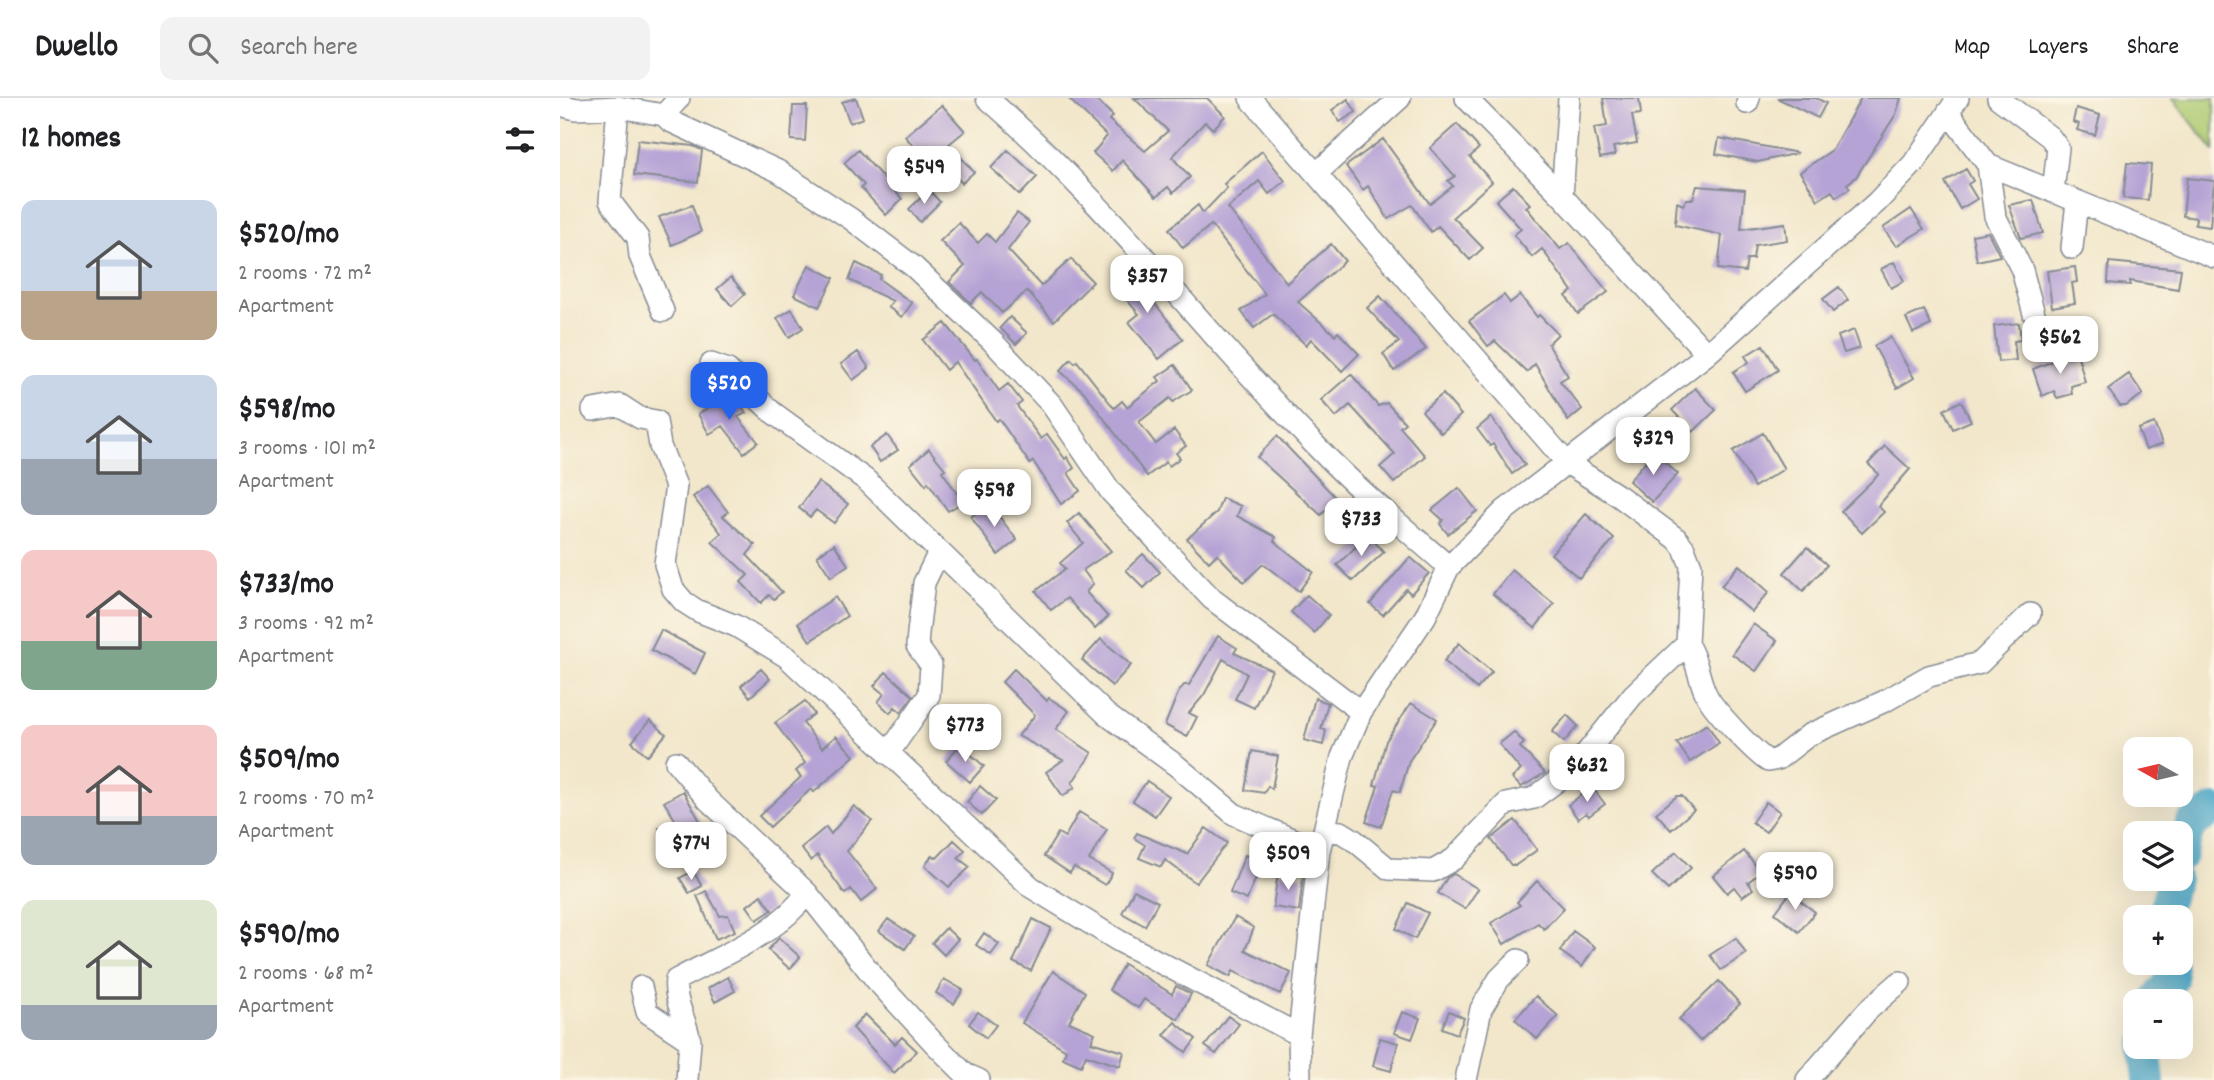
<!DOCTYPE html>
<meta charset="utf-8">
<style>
:root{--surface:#fff;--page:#f2f2f2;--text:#202124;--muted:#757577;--line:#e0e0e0;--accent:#2563eb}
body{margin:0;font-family:Dekko,sans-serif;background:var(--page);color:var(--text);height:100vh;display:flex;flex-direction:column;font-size:26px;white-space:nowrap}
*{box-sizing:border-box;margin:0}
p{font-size:23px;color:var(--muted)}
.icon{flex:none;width:38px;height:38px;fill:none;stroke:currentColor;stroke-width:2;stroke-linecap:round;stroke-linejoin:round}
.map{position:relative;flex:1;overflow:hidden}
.details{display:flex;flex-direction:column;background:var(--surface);width:560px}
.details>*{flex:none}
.needle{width:46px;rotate:278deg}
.fabs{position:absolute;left:1563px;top:639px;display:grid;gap:14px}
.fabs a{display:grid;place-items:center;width:70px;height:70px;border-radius:14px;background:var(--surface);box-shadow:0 7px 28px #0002;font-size:35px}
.price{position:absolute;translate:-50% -60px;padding:0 16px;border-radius:14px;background:#fff;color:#222;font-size:23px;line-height:46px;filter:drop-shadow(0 2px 4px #0008)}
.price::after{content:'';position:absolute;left:50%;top:42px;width:21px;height:16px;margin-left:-10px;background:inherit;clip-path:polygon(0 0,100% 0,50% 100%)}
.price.active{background:var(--accent);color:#fff}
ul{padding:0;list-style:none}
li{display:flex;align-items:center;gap:21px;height:175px;padding:0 21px}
li span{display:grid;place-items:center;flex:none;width:196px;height:140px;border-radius:14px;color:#555}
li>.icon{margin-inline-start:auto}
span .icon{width:84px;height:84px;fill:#fffc;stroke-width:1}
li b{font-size:30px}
h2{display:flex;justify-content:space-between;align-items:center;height:84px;padding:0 21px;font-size:30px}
header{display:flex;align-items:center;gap:42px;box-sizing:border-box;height:98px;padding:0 35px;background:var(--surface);border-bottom:2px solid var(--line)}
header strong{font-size:33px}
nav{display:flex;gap:38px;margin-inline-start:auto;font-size:24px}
.search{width:490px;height:63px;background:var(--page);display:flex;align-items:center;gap:18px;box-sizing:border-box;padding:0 24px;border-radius:14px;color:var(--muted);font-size:26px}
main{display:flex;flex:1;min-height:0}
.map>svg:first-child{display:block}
.green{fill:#adca71;stroke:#647c68;stroke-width:2}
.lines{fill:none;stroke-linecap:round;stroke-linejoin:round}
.river{stroke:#4aa7c9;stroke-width:32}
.building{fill:#b5a3d6}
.street-casing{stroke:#868b94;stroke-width:24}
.street{stroke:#fff;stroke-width:21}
</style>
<header>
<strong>Dwello</strong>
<div class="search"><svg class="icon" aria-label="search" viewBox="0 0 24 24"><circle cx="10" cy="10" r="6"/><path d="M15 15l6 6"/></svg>Search here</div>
<nav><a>Map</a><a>Layers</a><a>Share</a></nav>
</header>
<main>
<section class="details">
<h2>12 homes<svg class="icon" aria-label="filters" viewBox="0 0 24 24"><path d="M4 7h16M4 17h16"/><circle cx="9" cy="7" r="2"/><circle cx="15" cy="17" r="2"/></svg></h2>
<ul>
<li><span style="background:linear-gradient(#c9d6e8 65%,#b9a48a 0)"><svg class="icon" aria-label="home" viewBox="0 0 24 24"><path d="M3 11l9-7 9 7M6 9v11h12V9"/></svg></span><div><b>$520/mo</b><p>2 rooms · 72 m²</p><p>Apartment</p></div></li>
<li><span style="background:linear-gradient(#c9d6e8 60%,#9aa5b1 0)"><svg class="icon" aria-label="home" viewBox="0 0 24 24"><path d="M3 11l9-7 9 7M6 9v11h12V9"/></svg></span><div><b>$598/mo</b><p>3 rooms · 101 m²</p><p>Apartment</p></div></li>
<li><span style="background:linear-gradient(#f6c9c9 65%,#7fa58c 0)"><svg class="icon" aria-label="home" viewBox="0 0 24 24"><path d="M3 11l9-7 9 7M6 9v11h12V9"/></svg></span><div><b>$733/mo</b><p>3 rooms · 92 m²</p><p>Apartment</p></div></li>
<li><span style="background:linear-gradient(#f6c9c9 65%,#9aa5b1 0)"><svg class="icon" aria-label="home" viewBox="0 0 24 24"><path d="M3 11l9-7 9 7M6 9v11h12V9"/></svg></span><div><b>$509/mo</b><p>2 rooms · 70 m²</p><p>Apartment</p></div></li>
<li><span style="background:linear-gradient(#dfe7d0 75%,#9aa5b1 0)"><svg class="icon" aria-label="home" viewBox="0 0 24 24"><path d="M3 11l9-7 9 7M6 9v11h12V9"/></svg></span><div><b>$590/mo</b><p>2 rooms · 68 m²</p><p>Apartment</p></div></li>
</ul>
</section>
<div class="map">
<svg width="1654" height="982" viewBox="0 0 1654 982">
<rect width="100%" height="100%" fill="#fcf5e5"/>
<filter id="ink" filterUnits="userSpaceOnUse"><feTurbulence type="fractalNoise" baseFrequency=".0143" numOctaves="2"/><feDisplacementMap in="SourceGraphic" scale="14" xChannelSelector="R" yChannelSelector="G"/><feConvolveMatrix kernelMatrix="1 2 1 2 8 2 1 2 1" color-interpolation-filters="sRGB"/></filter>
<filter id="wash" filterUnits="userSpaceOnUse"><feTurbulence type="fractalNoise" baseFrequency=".00686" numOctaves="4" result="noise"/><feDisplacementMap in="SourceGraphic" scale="28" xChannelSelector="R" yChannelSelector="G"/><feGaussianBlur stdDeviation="1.57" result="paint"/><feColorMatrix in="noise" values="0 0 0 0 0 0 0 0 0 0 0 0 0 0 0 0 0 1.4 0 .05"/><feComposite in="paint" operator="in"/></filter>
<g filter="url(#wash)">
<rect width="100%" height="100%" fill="#f2e7cb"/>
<path class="green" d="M1613,0H1654V53Z"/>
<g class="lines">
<path class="river" d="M1620,759L1631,726L1654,712
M1605,819L1604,812L1614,780
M1596,903L1612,881L1610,864
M1585,948L1589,982"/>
</g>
<g id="blocks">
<path class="building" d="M296,0L303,20L290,25L282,4Z
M508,0H535L553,18L549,22L585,53L608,33L574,0H647L665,18L653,31L645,24L612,59L630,79L613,95L608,89L596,99L562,62L553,73L533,55L547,38Z
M1043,0H1079L1081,16L1072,17L1077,45L1053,49L1055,57L1040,60L1034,30L1047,28Z
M1217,0H1256L1266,5L1258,20Z
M1301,0H1341L1336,16L1296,79L1287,86L1290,90L1276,99L1272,93L1258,102L1240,74L1272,52Z
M788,1L796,14L780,24L772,12Z
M382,7L405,33L389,46L414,74L402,85L377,57L368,65L345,38Z
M233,8H247L245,43L231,42Z
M1516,10L1540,17L1535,37L1517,32L1519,26L1513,24Z
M897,26L919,50L910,59L932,84L893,119L923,150L910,162L878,128L871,134L852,107L828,121L808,88L803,92L786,68L823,41L870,106L893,88L888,83L895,78L870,50Z
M1159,40L1238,55L1198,64L1156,56Z
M78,42L133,48L142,52L138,84L74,77Z
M298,52L342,101L326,117L301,90L304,87L284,65Z
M448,52L477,79L460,97L431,70Z
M702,53L725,83L709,96L699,83L668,110L727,185L771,146L785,163L738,204L775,237L778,234L799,256L782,273L751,241L746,247L713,216L694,230L681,213L705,196L651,127L623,150L609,131L638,107L643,115L667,90L664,86Z
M1567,65L1591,67L1588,102L1563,100Z
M1406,71L1413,83L1408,86L1417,101L1400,111L1385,84Z
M1627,80L1654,83L1650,129L1635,127L1636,120L1623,118Z
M953,88L970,106L966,109L1000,151L1009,145L1048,194L1018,216L1006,198L1012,193L982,151L972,159L954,137L961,131L936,103Z
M1137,88L1185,92L1181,131L1225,125L1227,142L1195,147L1193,161H1187L1185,174L1158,171L1162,137L1115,127L1117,104L1123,107L1127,101H1133Z
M369,92L380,104L360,124L349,111Z
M1473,102L1483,135L1461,140L1449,107Z
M132,107L141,134L112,147L99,119Z
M1351,111L1364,131L1336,148L1323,130Z
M457,115L469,124L448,152L481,188L511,161L533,184L494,223L467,193L442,215L422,194L411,205L389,184L405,168L380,143L399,125L418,145L427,136L435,144Z
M1428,134L1440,158L1417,163L1412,137Z
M1334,164L1344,183L1331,190L1321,171Z
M1549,164L1621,171L1618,191L1570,183V187L1548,185Z
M296,165L321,177L319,181L352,205L342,219L328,209L333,203L289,182Z
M249,167L274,180L259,209L234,197Z
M569,168L584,185L581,188L623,241L599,261L569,224L579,216L551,183Z
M1515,169L1517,184L1512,185L1515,205L1492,209L1487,173Z
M171,179L185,196L172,208L157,191Z
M1279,189L1288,202L1273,214L1263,201Z
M944,197L950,205L960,197L977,219L979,217L998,236L988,246L1008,278L1000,283L1022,311L1008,323L975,266L967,274L935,243L928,248L909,223Z
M820,198L866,251L834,273L823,256L839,244L807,210Z
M232,211L243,230L229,239L217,220Z
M1364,212L1371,227L1353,235L1346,220Z
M450,219L467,235L456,246L440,230Z
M385,225L415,262L417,261L439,293L448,286L462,304L457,308L481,341L487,336L505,361L507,359L514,370L508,375L520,393L501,406L473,363L470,366L439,321L436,323L395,264L386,272L363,242Z
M1459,225L1461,242L1454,243L1456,262L1438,264L1434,228Z
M1294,232L1300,250L1284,255L1278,238Z
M1330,239L1354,280L1337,290L1314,248Z
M1203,247L1218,272L1185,293L1173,274L1189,264L1185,258Z
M298,254L309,270L293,282L281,266Z
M1518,258L1525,284L1511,288L1512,296L1497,300L1494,293L1482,298L1473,271L1498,261Z
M511,261L515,265L517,263L554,310L562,303L567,309L600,283L597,279L615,267L632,292L613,304L610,300L579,324L596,346L614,332L626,348L616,355L620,360L609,368L606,364L587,378L524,294L500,273Z
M791,276L818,308L827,305L845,325L840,329L865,358L834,385L820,369L835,356L790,307L776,319L761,302Z
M1569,276L1583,296L1566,308H1560L1548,291Z
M1135,290L1156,312L1133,334L1112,312Z
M174,296L186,315L178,319L198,344L184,355L163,328L149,336L138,316Z
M883,296L901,317L881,335L862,313Z
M1401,303L1411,323L1393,331L1384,312Z
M931,319L965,367L952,376L933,346L930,348L917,331Z
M1594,325L1602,346L1586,352L1578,331Z
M1203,335L1224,371L1194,389L1173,353Z
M327,337L338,352L320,364L310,349Z
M717,338L777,401L761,417L697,359Z
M1325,348L1350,371L1318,408L1324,414L1302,435L1281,413L1319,376L1308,366Z
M369,351L385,371L382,373L403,404L388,413L368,384L366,387L350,367Z
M1094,354L1118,376L1092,404L1069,383Z
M258,384L288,406L274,425L256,412L250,419L239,410Z
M148,388L168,414L163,418L195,447L187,457L222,494L214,501L209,497L201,505L181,484L188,477L152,444L161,435L133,399Z
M899,390L917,413L888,436L880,426L883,422L872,412Z
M662,400L681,408L677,418L716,439L714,443L753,474L739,493L703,466L684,484L657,456L649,464L627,441L657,414Z
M429,405L457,442L438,457L411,419Z
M519,415L551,453L523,472L533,486L526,494L548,519L535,531L507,500L491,512L476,493L505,471L500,465L523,445L507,425Z
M1026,416L1054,441L1019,480L991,456Z
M808,437L824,454L793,483L777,467Z
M274,446L288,467L271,479L257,458Z
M1247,449L1267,467L1243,493L1224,475Z
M583,456L600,474L584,490L566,472Z
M850,459L869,475L851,496L846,491L823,517L810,506Z
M1179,467L1209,494L1192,514L1161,488Z
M952,472L994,506L975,530L933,496Z
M747,497L769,517L754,535L731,514Z
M275,499L287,518L250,543L238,525Z
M1193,526L1217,543L1196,573L1172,556Z
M101,532L145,555L135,576L91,552Z
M658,538L677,550L674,555L712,572L694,610L675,601L687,576L663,561L644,597L629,615L637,619L627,639L605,627L618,595L624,587H629Z
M541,541L571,567L552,588L522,562Z
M899,545L932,574L917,591L884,563Z
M201,571L210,581L190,599L181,588Z
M454,571L487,603L489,600L509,613L496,631L532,655L512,685L515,689L503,698L486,674L503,662L458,638L475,617L442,584Z
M326,574L353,598L341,614L335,609L330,615L318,604L324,596L314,588Z
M755,600L768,605L761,631L766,632L763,647L744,642Z
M245,603L254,616L243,625L262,650L276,638L294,658L254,694L251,691L210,729L199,718L241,679L236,673L245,665L215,625Z
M851,605L877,621L849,663L840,694L833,692L821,729L806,724L818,688L814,687L826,643Z
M1007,617L1018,628L1004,644L992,634Z
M90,622L106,636L88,658L72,644Z
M1147,626L1159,645L1130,664L1117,645Z
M954,634L964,645L960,649L985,675L961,689L952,680L961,672L939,646Z
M400,647L424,668L410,684L386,663Z
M692,653L718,658L712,691L708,688L704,695L685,692Z
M587,683L609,698L595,718L573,703Z
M420,688L436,702L422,717L407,704Z
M1032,689L1045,706L1029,718L1026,715L1018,721L1008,707Z
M123,693L152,744L138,750L132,737L107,748L99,730L116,723L104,704Z
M1117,698H1122L1134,712L1111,732L1096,715Z
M1206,704L1220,714L1206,734L1192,724Z
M294,708L312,723L287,753L317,791L301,804L291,791L285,796L257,757L251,763L241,750L266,729L271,736Z
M519,714L547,731L529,762L552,775L545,787L514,769L510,775L484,758L498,735L505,739Z
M955,722L977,752L956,767H951L931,741Z
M646,730L667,745L636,785L605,762L601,769L579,760L585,747L574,740L577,735L627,756Z
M394,742L405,752L398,760L410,769L389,789L365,768L372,757L377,760Z
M1184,753L1201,774L1188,784L1193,791L1182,799L1174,789L1167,795L1153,778Z
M1116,754L1131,770L1108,792L1092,776Z
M685,757L702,764L687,802L670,795Z
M133,773L142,788L129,795L120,780Z
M718,774L743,778L739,813L713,809Z
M894,776L918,791L905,811L878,795L887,780Z
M977,783L1004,810L984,831L978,825L944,846L931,825L960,807L957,804Z
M574,792L598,804L585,828L562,815Z
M146,793L160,818L168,817L175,833L156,841L137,798Z
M1230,795L1255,814L1239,834L1215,815Z
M201,797L212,812L197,822L187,808Z
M848,805L868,815L855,841L836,831Z
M675,819L694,830L685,852L731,875L720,896L673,873L670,879L648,867Z
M328,821L354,838L345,851L319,833Z
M473,821L491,830L471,873L453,864Z
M386,830L398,841L384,857L372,845Z
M1013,833L1035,849L1022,869L1000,853Z
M424,835L439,846L431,857L416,847Z
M219,840L240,859L230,871L208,852Z
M1176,840L1186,856L1161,872L1150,857Z
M564,866L612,896L616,888L631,896L618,921L584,901L578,910L549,892Z
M493,873L525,894L509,924L535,935L531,944L564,954L560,968L526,957L521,968L503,960L506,952L462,925Z
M168,879L175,893L155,904L148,890Z
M384,881L403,892L394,906L376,895Z
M1159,883L1180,906L1140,943L1119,921Z
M976,898L998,918L977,941L955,921Z
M889,913L904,920L897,936L882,930Z
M418,914L436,927L426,940L409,926Z
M842,914L860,920L852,941L834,935Z
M305,916L335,946L342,939L357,953L334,975L293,930Z
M668,918L679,926L656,956L645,948Z
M615,924L636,941L626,954L604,937Z
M820,940L838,945L831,973L813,968Z"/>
</g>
</g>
<g filter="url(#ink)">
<use href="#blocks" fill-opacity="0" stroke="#868b94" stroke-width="2"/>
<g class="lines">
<defs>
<path id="street" d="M427,0C546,103 645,235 755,347C797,391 843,429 889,469
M690,0L1007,365L1059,398L1117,441L1124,450L1131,468L1127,546C1138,562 1138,581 1147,598C1154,612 1194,654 1208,663L1218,661L1249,637L1325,603L1369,578L1420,565L1470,516
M906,0L1002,98L1147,256
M1438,0L1490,39L1498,50L1493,94
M1187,5L1189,0
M0,7L16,11L58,9L50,103L78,140L80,158L103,213
M58,9L104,17L110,23L218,73L291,121L354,169L432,243L492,307L551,394L652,501L801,614
M1388,14L1428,67L1654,159
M104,17L119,0
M1428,67L1435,118L1462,172L1474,216
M758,74L840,0
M1002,98L1009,0
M1512,150L1517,103
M151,266L168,272L212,314L306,382L547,617L617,668L674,716L759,753
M33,312L60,307L80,320L96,323L100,348L116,388L105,466L113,491L124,504L138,513L176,528L227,559L471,789L559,843L739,937
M328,656L369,597L371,567L357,548L358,535L364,485L379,454
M116,664L148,702L247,795L317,883L374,945L405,976L419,982
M765,733L781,734L794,742L829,771L873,773L894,761L946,706L974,700L1001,680L1019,664L1073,597L1127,546
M81,889L87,914L130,943L127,982
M130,943C127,924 113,901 116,882C161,857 216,838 247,795
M740,982L739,937L759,753L782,659L801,614L865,519L889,469L944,413L1147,256L1317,104L1353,66L1398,0
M906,982L921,911L939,881L958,862
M1247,982L1308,912L1340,884"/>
</defs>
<use href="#street" class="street-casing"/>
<use href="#street" class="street"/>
</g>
</g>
</svg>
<div class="fabs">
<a><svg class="needle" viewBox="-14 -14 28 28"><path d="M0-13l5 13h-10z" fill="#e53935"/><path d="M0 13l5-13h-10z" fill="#757577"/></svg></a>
<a><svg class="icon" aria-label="layers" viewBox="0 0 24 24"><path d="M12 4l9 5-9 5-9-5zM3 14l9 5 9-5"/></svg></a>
<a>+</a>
<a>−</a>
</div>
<b class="price" style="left:364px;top:108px">$549</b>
<b class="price" style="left:587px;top:217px">$357</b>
<b class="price" style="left:1500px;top:278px">$562</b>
<b class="price active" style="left:169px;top:324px">$520</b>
<b class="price" style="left:1093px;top:379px">$329</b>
<b class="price" style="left:434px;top:431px">$598</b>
<b class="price" style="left:801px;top:460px">$733</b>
<b class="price" style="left:405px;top:666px">$773</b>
<b class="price" style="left:1027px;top:706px">$632</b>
<b class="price" style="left:131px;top:784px">$774</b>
<b class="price" style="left:728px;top:794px">$509</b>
<b class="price" style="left:1235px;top:814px">$590</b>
</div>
</main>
